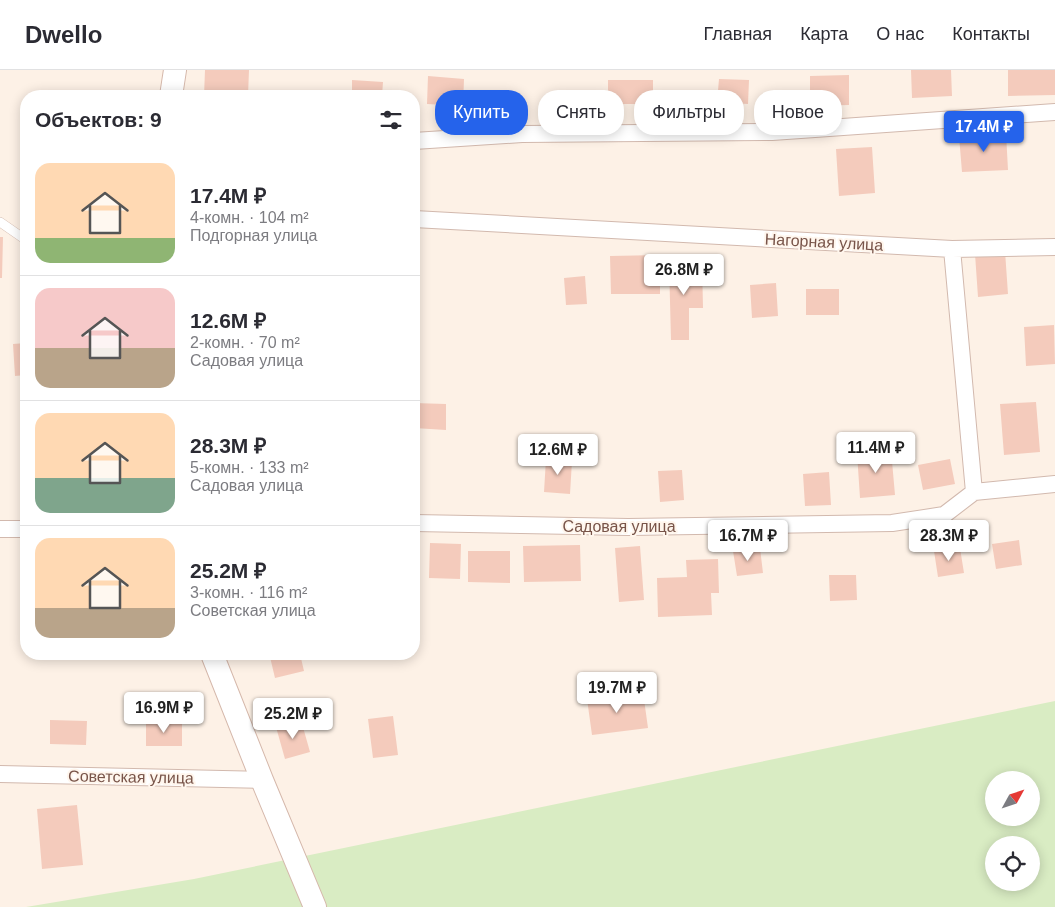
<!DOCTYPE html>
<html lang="ru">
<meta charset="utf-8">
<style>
:root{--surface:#fff;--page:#f2f2f3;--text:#2b2b33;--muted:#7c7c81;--line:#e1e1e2;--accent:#2563eb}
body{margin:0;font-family:Arial,sans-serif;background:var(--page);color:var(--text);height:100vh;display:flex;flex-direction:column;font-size:19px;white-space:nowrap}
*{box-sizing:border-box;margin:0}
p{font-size:16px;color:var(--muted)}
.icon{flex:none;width:28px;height:28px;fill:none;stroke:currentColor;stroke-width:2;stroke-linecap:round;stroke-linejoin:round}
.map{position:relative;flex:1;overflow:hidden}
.details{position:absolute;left:20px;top:20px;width:400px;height:570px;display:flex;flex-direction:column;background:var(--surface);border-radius:20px;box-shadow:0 2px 12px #0003}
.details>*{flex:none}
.banner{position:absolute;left:435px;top:20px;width:475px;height:45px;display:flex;gap:10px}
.needle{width:32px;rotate:50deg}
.controls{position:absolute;left:985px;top:701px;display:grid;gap:10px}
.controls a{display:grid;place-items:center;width:55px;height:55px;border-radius:50%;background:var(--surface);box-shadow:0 2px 12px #0003;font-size:25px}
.price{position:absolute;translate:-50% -42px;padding:0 11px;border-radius:5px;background:#fff;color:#222;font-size:16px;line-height:32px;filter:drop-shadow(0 1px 2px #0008)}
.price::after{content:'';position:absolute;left:50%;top:30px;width:15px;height:11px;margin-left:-8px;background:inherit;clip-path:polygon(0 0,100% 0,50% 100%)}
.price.on{background:var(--accent);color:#fff}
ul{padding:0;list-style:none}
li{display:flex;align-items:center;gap:15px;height:125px;padding:0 15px}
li+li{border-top:1px solid var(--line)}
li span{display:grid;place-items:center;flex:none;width:140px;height:100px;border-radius:15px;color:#555}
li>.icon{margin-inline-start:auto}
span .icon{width:60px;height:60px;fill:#fffc;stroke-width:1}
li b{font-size:21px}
h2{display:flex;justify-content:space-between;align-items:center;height:60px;padding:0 15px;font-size:21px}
.tag{padding:0 18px;border-radius:20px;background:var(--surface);box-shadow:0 2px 12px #0003;font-size:18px;line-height:45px}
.tag.on{background:var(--accent);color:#fff}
header{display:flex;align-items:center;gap:30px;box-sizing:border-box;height:70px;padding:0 25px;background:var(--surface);border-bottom:1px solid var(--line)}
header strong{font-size:24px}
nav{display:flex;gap:28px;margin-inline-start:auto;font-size:18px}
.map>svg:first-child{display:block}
.green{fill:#d9ecc3;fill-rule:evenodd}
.building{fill:#f4cbbc}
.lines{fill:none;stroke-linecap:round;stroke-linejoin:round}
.lane-casing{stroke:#d2b9ae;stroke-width:10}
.street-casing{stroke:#d2b9ae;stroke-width:18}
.secondary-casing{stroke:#d5b8ab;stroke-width:24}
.lane{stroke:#fff;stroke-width:9}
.street{stroke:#fff;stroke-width:16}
.secondary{stroke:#fff;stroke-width:22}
.labels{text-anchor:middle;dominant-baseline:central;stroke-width:4;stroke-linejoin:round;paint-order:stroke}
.street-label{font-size:16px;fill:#785449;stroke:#fff6ed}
</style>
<header>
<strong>Dwello</strong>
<nav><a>Главная</a><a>Карта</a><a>О нас</a><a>Контакты</a></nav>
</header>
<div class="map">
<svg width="1055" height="837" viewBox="0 0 1055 837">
<rect width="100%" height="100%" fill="#fdf1e6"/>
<path class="green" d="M1055,631V837H26L194,809ZM994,710H1031V748H994ZM994,775H1031V812H994Z"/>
<path class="building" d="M205,0H249L248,26H204Z
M911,0H951L952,26L912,28Z
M1008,0H1055V25L1008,26Z
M849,5V35L810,36V6Z
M428,6L464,9L463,36L427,34Z
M719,9L749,10L748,34L717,32Z
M352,10L383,12L382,26H352Z
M608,10H653V34H608Z
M1006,63L1008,100L962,102L959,66Z
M872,77L875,123L839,126L836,79Z
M0,167H3L2,208H0Z
M1005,181L1008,224L978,227L975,184Z
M660,185V224H611L610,186Z
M669,193H702L703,238H689V270H671Z
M585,206L587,234L566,235L564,208Z
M776,213L778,246L752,248L750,215Z
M806,219H839V245H806Z
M1054,255L1055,294L1026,296L1024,257Z
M26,273V305L15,306L13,274Z
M1036,332L1040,382L1004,385L1000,334Z
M414,333L446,334V360L414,358Z
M891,380L895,425L860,428L857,383Z
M546,389L572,391L570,424L544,422Z
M950,389L955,414L923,420L918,395Z
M682,400L684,430L660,432L658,401Z
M829,402L831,435L805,436L803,404Z
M1019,470L1022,495L996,499L992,474Z
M430,473L461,474L460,509L429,508Z
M580,475L581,511L524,512L523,476Z
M640,476L644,530L619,532L615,478Z
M760,478L763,503L737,506L733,481Z
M960,478L964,503L938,507L934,481Z
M468,481H510V513L468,512Z
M718,489L719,523H711L712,545L658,547L657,508L687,507L686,490Z
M829,505H856L857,530L830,531Z
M284,584H300L304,601L275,608L270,587Z
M643,622L648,658L592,665L587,629Z
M393,646L398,685L373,688L368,649Z
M50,650L87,651L86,675L50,674Z
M301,650L310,682L285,689L276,657Z
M146,652H182V676H146Z
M77,735L83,795L42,799L37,739Z"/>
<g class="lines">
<defs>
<path id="lane" d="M0,152L26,170"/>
<path id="street" d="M414,71L522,64L772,62L1055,42
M414,149L952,179L1055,177
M952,179L974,422
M414,453L628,457L892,453L944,445L974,422L1055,414
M0,459H26
M0,704L262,710"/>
<path id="secondary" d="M171,26L175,0
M212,584L262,710L315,837"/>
</defs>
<use href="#lane" class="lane-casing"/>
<use href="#street" class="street-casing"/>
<use href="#secondary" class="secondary-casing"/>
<use href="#lane" class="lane"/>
<use href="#street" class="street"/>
<use href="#secondary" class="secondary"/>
</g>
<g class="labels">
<g class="street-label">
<text transform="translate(824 172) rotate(3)">Нагорная улица</text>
<text x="619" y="456">Садовая улица</text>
<text transform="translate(131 707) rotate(1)">Советская улица</text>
</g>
</g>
</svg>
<div class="controls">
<a><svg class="needle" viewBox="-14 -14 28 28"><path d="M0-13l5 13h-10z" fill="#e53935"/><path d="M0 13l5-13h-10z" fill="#7c7c81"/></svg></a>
<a><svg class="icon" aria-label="locate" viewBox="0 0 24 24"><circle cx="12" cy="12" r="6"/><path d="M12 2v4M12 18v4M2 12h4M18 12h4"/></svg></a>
</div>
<b class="price on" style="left:984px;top:83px">17.4M ₽</b>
<b class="price" style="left:684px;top:226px">26.8M ₽</b>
<b class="price" style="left:876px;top:404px">11.4M ₽</b>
<b class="price" style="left:558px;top:406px">12.6M ₽</b>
<b class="price" style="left:748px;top:492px">16.7M ₽</b>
<b class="price" style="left:949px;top:492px">28.3M ₽</b>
<b class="price" style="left:617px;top:644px">19.7M ₽</b>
<b class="price" style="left:164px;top:664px">16.9M ₽</b>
<b class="price" style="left:293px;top:670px">25.2M ₽</b>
<div class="banner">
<a class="tag on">Купить</a>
<a class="tag">Снять</a>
<a class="tag">Фильтры</a>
<a class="tag">Новое</a>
</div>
<section class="details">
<h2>Объектов: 9<svg class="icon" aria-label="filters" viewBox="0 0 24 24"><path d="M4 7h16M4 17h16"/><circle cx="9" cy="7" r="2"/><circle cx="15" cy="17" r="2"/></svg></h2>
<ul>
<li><span style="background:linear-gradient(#ffd9b3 75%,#8fb573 0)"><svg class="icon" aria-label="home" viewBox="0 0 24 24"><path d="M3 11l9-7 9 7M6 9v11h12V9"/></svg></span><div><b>17.4M ₽</b><p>4-комн. · 104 m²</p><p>Подгорная улица</p></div></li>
<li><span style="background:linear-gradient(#f6c9c9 60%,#b9a48a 0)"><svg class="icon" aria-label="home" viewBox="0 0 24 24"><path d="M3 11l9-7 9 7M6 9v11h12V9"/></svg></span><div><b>12.6M ₽</b><p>2-комн. · 70 m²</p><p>Садовая улица</p></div></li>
<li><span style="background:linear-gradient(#ffd9b3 65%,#7fa58c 0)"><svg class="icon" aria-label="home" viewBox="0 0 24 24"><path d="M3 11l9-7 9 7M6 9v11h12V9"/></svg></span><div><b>28.3M ₽</b><p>5-комн. · 133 m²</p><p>Садовая улица</p></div></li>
<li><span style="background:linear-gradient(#ffd9b3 70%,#b9a48a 0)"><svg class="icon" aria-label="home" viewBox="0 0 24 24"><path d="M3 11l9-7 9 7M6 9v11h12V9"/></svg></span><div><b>25.2M ₽</b><p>3-комн. · 116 m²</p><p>Советская улица</p></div></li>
</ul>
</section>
</div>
